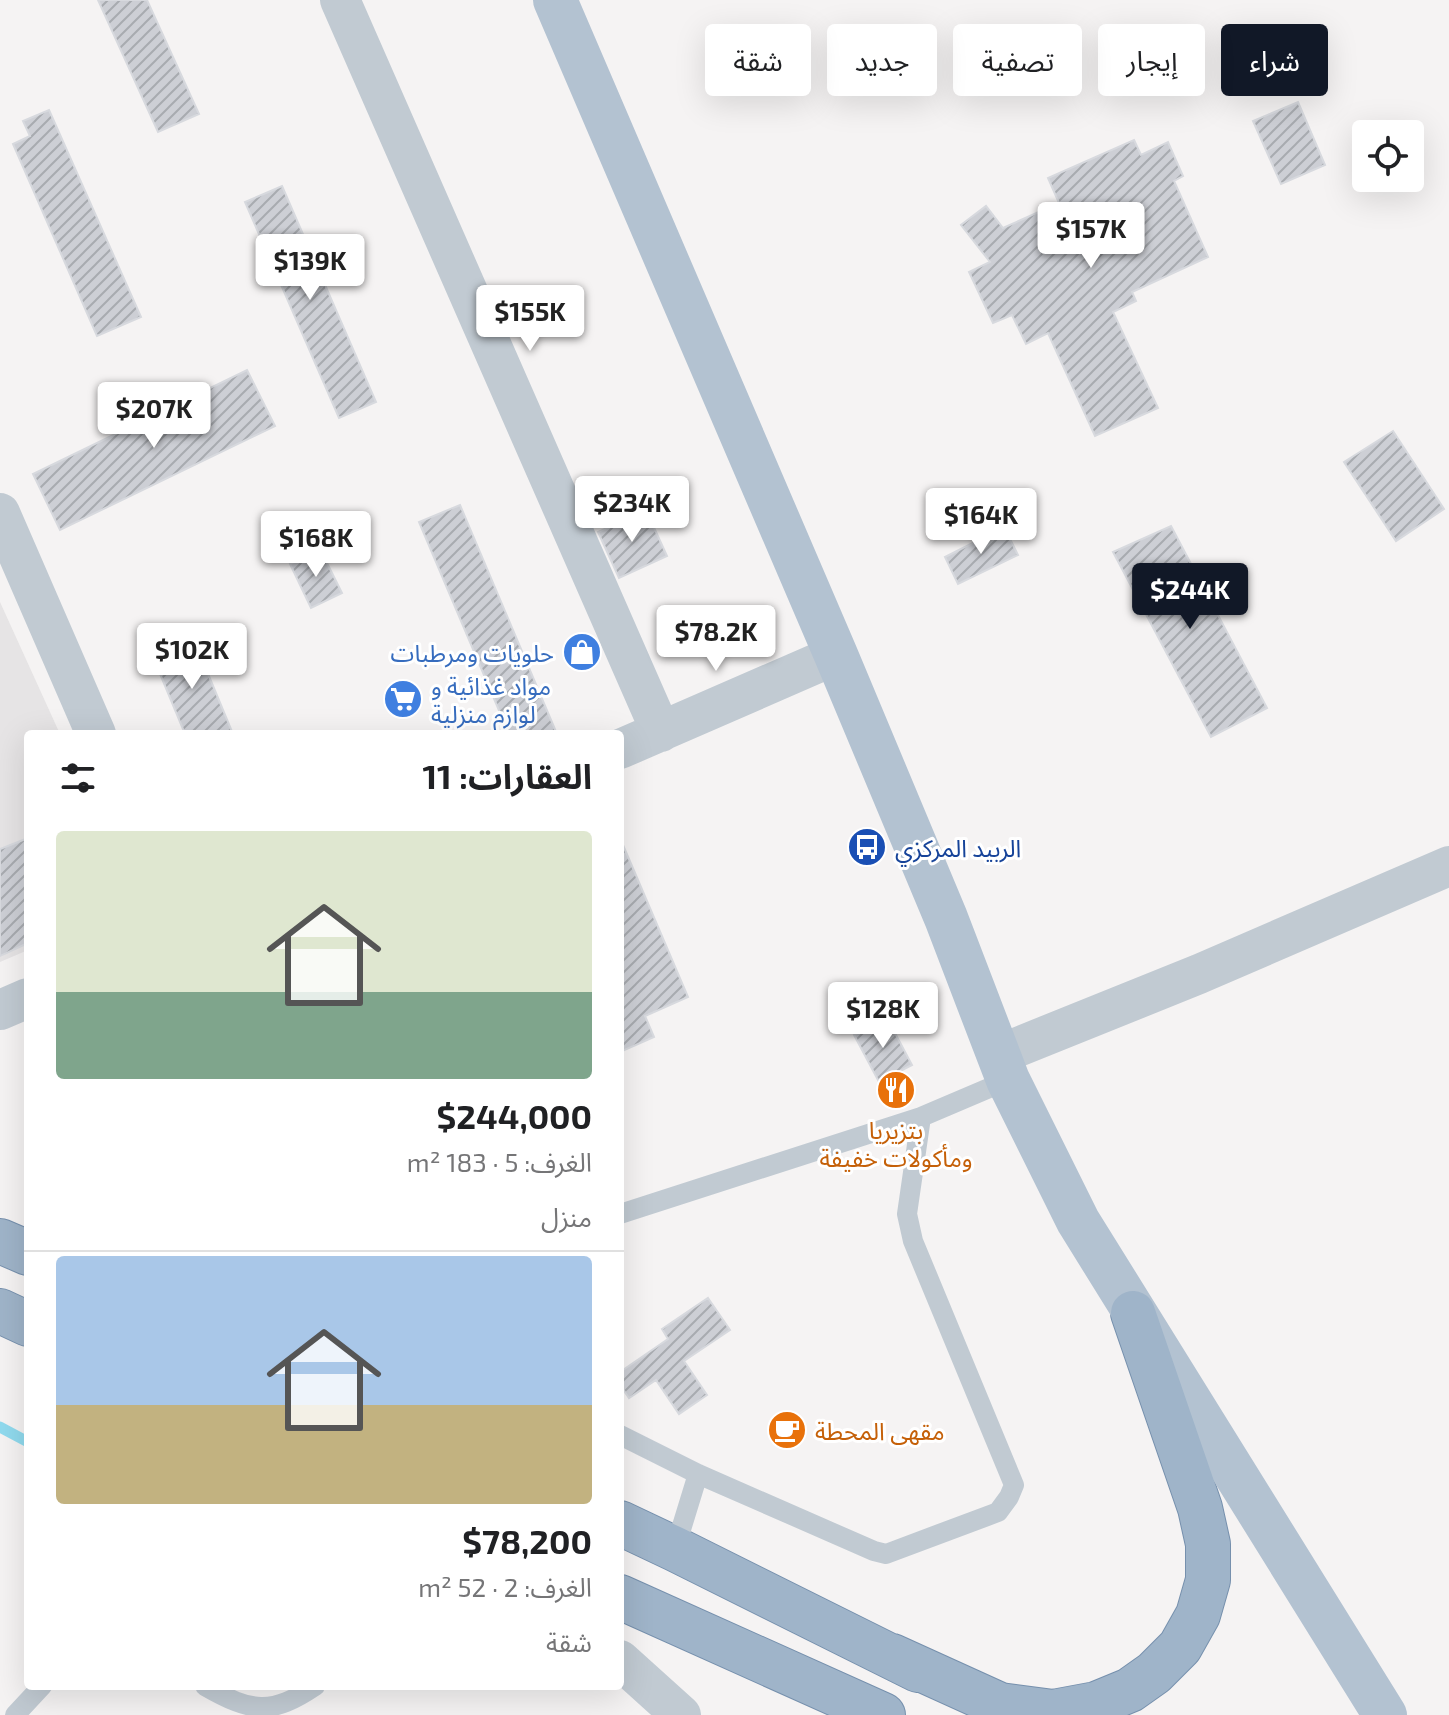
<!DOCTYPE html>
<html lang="ar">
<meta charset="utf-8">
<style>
:root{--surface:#fff;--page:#f6f6f6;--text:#202124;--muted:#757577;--line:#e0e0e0;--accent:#111827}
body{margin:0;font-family:"Exo 2","Noto Sans Arabic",sans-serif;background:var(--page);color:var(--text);direction:rtl;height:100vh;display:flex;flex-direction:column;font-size:30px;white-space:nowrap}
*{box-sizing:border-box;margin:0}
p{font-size:26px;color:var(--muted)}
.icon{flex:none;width:44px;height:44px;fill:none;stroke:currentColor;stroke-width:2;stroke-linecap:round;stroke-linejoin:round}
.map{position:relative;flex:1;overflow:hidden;direction:ltr}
.details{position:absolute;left:24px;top:730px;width:600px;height:960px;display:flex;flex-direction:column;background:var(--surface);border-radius:8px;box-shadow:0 8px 32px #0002;direction:rtl}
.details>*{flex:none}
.banner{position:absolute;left:648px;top:24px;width:680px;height:72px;direction:rtl;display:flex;gap:16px}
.tools{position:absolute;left:1352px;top:120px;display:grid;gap:16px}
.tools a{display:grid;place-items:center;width:72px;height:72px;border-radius:8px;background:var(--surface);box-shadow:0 8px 32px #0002;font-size:40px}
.price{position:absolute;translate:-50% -68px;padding:0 18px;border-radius:8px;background:#fff;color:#222;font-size:26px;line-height:52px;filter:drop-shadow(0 2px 4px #0008)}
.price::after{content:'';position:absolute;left:50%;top:48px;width:24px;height:18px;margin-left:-12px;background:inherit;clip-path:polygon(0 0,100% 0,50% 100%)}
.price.active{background:var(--accent);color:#fff}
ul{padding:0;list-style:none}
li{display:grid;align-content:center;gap:16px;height:424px;padding:0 32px}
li+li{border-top:2px solid var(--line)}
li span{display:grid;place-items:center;height:248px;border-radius:8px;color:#555}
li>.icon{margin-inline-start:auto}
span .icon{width:144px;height:144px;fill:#fffc;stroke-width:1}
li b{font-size:34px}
h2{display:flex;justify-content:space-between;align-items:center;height:96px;padding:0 32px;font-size:34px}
.chip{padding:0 28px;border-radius:8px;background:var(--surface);box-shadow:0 8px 32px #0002;font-size:28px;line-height:72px}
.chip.active{background:var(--accent);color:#fff}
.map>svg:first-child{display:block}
.education{fill:#e6e4e5}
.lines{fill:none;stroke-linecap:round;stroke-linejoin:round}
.stream{stroke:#90daee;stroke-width:11}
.building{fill:url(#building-hatch);stroke:#d7d9de;stroke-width:2}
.trunk-casing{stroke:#7690ad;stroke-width:46}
.service{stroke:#c1cad2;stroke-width:20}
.minor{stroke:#c1cad2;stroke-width:40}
.primary{stroke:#b3c2d1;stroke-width:44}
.trunk{stroke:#9fb4c9;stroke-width:44}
.labels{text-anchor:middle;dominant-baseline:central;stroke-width:6;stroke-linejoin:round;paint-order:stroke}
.shop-label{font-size:24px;fill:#366cbe;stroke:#fff;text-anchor:end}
.transit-label{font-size:24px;fill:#164399;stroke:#fff;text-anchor:start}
.food-label{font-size:24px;fill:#c56008;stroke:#fff}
</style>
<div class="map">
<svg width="1449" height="1715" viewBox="0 0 1449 1715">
<defs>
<pattern id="building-hatch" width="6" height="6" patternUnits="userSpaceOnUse" patternTransform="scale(2)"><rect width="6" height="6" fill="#cdcfd5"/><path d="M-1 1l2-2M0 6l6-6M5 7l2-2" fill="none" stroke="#a8abb0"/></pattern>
</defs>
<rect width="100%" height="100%" fill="#f5f3f3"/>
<path class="education" d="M0,602L60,734H28V950L0,962Z"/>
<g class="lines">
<path class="stream" d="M0,1427L28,1442"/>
</g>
<path class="building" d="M98,0H147L199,114L158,132Z
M1298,102L1325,165L1281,184L1253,121Z
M49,110L141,317L97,336L13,144L30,136L23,121Z
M1134,140L1141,155L1168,142L1183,176L1174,181L1208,257L1132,292L1136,301L1113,312L1158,408L1095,436L1048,333L1026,344L1012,315L993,323L969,272L990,262L961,225L986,206L1003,228L1059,203L1048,178Z
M282,186L376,402L339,418L245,202Z
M247,370L275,426L60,530L33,474Z
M1393,431L1444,509L1396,541L1344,462Z
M460,505L557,734H509L419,522Z
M646,510L667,556L619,578L598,532Z
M1171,526L1267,708L1211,737L1113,552Z
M1004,527L1018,555L958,584L945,557Z
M320,549L342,593L311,608L290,564Z
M194,640L233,734H185L153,657Z
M28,838V943L0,956V849Z
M620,838L688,997L645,1016L654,1037L620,1052Z
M887,1018L912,1065L879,1082L854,1035Z
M708,1298L730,1330L684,1361L707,1395L679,1414L656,1380L629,1398L620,1385V1372L668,1339L662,1329Z"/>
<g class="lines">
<defs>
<path id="trunk" d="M0,1241L28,1253
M0,1311L28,1324
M620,1523L675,1549L918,1670
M620,1597L883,1715
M892,1656L1000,1705L1053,1712L1096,1704L1130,1690L1154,1673L1180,1647L1198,1615L1208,1580V1544L1200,1508L1133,1313"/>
</defs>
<use href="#trunk" class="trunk-casing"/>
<path class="service" d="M620,1214L921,1117L1008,1080
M620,1435L698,1474L874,1551L886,1554L998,1512L1009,1497L1014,1485L913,1241L907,1214L921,1117
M675,1549L698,1474
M205,1686C252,1713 272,1715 315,1686
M15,1715L42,1686"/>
<path class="minor" d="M340,0L661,732
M0,513L96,734
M620,749L836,655
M0,1010L28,998
M998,1055L1199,974L1449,866
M620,1660L681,1715"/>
<path class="primary" d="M555,0L836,655L946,918L1008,1080L1078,1221L1385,1715"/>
<use href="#trunk" class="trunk"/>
</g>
<defs>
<symbol id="shop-disc" viewBox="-11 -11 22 22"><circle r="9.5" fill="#3f7fe0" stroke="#fff"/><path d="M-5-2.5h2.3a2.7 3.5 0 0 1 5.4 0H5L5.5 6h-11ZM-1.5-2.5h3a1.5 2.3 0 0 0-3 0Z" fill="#fff"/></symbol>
<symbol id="supermarket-disc" viewBox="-11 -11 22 22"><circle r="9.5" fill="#3f7fe0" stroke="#fff"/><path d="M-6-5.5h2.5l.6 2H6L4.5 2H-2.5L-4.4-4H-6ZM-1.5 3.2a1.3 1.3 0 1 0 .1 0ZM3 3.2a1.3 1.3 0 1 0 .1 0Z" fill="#fff"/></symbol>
<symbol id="bus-disc" viewBox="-11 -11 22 22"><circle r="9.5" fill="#1a4fb4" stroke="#fff"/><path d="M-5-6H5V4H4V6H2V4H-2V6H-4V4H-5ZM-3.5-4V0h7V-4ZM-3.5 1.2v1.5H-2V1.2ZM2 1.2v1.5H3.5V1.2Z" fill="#fff"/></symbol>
<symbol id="restaurant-disc" viewBox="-11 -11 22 22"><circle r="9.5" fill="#e8710a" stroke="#fff"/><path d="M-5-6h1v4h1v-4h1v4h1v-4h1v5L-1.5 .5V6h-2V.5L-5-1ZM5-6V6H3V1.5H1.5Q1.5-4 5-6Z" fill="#fff"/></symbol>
<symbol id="cafe-disc" viewBox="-11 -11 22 22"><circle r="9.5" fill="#e8710a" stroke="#fff"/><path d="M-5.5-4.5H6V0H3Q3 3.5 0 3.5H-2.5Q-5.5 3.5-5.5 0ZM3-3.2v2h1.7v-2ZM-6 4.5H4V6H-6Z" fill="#fff"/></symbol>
</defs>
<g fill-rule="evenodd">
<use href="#shop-disc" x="560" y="630" width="44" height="44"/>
<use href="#supermarket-disc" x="381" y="677" width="44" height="44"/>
<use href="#bus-disc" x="845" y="825" width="44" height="44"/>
<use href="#restaurant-disc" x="874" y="1068" width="44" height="44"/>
<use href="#cafe-disc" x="765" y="1408" width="44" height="44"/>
</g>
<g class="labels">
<g class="shop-label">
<text x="554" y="652">حلويات ومرطبات</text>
<text x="431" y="685" text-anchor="start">مواد غذائية و<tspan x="431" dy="28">لوازم منزلية</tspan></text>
</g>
<g class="transit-label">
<text x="895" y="847">الربيد المركزي</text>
</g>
<g class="food-label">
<text x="896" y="1129">بتزيريا<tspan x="896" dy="28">ومأكولات خفيفة</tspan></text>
<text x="815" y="1430" text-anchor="start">مقهى المحطة</text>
</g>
</g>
</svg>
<div class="tools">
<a><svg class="icon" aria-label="locate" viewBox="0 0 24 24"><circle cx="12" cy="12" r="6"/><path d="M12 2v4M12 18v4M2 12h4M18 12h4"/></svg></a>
</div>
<b class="price" style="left:1091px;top:270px">$157K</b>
<b class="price" style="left:310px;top:302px">$139K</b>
<b class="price" style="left:530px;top:353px">$155K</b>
<b class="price" style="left:154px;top:450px">$207K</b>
<b class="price" style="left:632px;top:544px">$234K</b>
<b class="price" style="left:981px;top:556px">$164K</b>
<b class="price" style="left:316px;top:579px">$168K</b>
<b class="price active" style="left:1190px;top:631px">$244K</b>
<b class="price" style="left:716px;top:673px">$78.2K</b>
<b class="price" style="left:192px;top:691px">$102K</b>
<b class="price" style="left:883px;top:1050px">$128K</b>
<div class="banner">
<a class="chip active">شراء</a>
<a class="chip">إيجار</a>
<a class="chip">تصفية</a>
<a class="chip">جديد</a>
<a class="chip">شقة</a>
</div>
<section class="details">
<h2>العقارات: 11<svg class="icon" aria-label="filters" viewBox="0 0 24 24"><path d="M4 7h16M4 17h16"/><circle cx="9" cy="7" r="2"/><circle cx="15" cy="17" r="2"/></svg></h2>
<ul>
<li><span style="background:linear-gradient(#dfe7d0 65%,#7fa58c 0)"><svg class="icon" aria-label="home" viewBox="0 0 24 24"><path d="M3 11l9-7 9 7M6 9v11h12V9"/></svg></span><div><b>$244,000</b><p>الغرف: 5 · 183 m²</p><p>منزل</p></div></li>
<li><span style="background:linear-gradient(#a9c7e8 60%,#c2b280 0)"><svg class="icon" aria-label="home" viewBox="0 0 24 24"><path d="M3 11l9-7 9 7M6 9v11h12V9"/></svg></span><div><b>$78,200</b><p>الغرف: 2 · 52 m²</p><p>شقة</p></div></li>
</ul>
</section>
</div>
